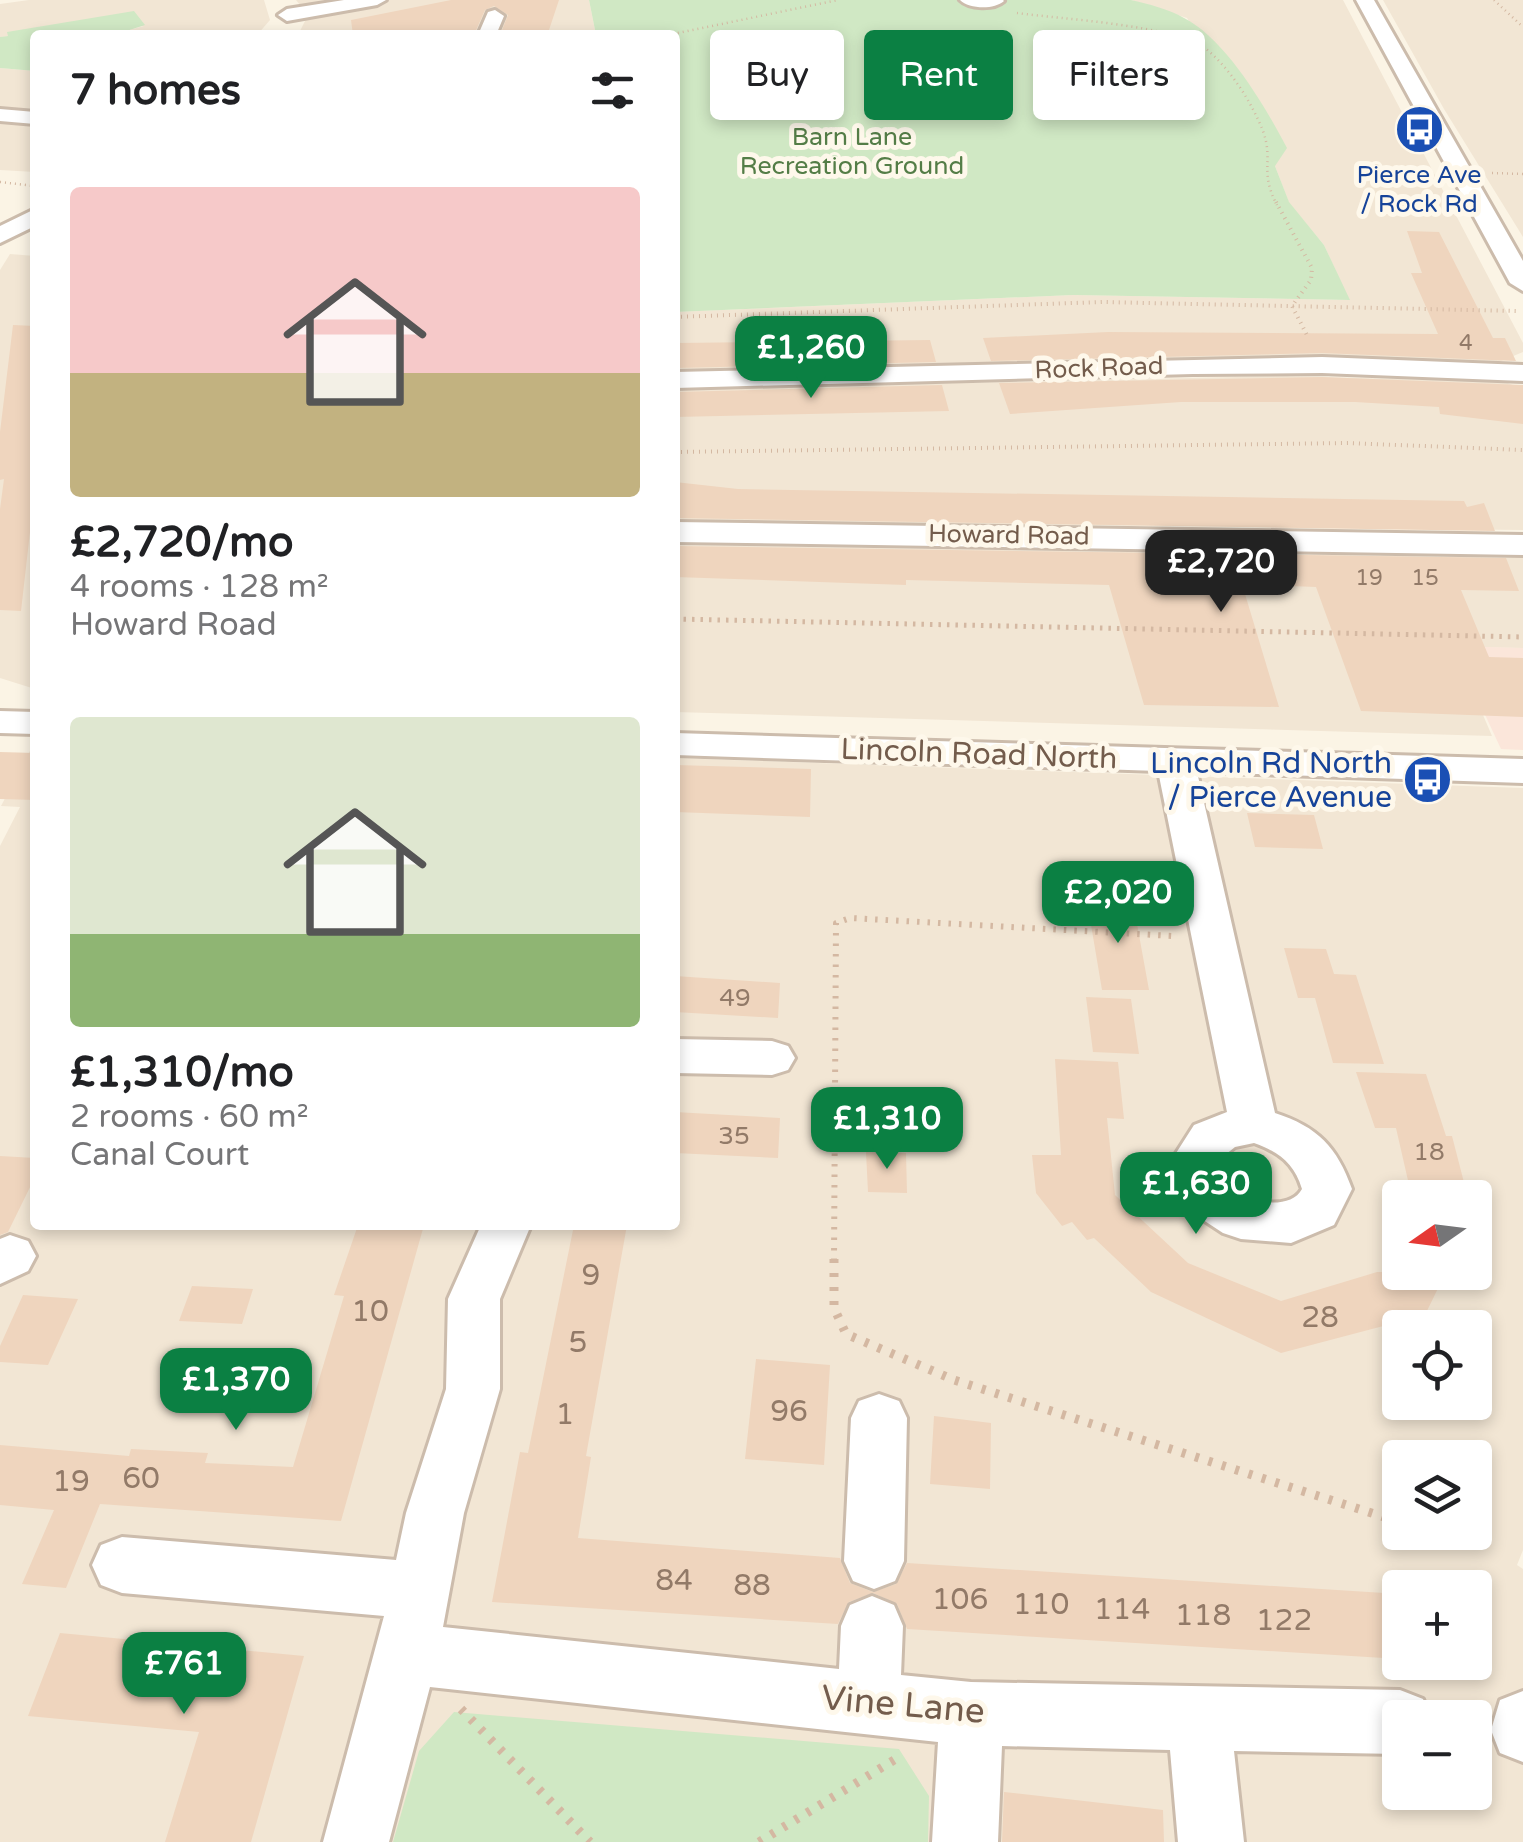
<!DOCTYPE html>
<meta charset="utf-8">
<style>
:root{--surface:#fff;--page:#f2f2f2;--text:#202124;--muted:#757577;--accent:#0b8043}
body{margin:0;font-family:"Varela Round",sans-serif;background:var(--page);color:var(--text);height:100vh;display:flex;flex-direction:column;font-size:38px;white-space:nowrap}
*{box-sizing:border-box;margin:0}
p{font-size:32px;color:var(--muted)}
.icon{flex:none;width:55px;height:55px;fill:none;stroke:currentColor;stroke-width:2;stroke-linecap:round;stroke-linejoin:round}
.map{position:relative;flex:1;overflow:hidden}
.sheet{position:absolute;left:30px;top:30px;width:650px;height:1200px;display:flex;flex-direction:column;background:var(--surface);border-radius:10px;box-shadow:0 5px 15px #0003}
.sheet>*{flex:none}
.top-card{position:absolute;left:710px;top:30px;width:662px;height:90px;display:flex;gap:20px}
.needle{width:65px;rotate:256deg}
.controls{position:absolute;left:1382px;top:1180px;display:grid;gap:20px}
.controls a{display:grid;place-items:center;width:110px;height:110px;border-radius:10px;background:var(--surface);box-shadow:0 5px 15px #0003;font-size:50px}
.price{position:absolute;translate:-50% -85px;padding:0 22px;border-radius:20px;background:var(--accent);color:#fff;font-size:32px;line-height:65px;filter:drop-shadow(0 2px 5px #0008)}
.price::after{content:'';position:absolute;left:50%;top:60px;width:30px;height:22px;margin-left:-15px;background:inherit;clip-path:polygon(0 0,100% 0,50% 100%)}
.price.selected{background:#222;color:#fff}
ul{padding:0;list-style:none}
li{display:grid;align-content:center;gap:20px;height:530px;padding:0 40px}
li span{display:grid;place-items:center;height:310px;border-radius:10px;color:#555}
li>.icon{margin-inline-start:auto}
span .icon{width:180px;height:180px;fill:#fffc;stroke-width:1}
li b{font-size:42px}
h2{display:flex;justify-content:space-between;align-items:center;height:120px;padding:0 40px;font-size:42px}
.tag{padding:0 35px;border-radius:10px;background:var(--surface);box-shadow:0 5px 15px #0003;font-size:35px;line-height:90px}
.tag.selected{background:var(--accent);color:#fff}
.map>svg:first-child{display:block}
.residential{fill:#f2e6d4;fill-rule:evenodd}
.commercial{fill:#fbe6da}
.green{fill:#d0e8c4}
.building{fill:#efd5be}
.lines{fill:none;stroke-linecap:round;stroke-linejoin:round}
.minor-casing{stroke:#ccbcac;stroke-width:6}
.path-far4{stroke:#d4b8a2;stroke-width:2.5;stroke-dasharray:1 4;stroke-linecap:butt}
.path-far3{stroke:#d4b8a2;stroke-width:4;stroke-dasharray:1 5;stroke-linecap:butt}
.path-far2{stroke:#d4b8a2;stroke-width:5;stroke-dasharray:2.5 6;stroke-linecap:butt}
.path-far1{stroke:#d4b8a2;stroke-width:6;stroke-dasharray:2.5 8;stroke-linecap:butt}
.path{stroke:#d4b8a2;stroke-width:9;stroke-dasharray:4 10;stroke-linecap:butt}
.minor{fill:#fff;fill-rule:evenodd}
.labels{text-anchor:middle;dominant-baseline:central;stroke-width:10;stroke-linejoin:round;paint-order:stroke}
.far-number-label{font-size:22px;fill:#927a68}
.far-park-label{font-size:25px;fill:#547d47;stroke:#fef8eb}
.far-transit-label{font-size:25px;fill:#164399;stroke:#fef8eb}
.far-street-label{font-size:25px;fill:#735c4c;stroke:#fef8eb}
.number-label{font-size:25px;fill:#927a68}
.street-label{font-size:30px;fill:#735c4c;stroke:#fef8eb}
.transit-label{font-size:30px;fill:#164399;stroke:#fef8eb;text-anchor:end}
.near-number-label{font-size:30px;fill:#927a68}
.near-street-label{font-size:35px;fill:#735c4c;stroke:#fef8eb}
</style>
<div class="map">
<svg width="1523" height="1842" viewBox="0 0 1523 1842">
<rect width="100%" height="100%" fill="#fbf4e5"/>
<path class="residential" d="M29,0H264L270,20L257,35H132L135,31H125L144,26L0,37V4Z
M296,0H589L596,35H298L308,15Z
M1131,0H1343L1523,343V352L1494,364L1274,357L675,372V312L1073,295L1349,300L1324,245L1289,203L1275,166L1187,18Z
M1383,0H1523V237L1444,109Z
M0,68L35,71V112L0,110Z
M0,121L35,124V172L0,170Z
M10,254L35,256V689L0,678V270Z
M1286,376L1505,382L1523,389V530L675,521V389Z
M675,545L1523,558V648L1454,647L1492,736L675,712Z
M31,749H35V1225H675V758L1523,788V1550L1517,1565L1523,1569V1842H0V846L20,807L1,806ZM1400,1198H1475V1272H1400ZM1400,1328H1475V1402H1400ZM1400,1458H1475V1532H1400ZM1400,1588H1475V1662H1400ZM1400,1718H1475V1792H1400Z"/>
<path class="commercial" d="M1453,646L1523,648V750L1501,749Z"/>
<path class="green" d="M589,0H1131C1148,4 1169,9 1184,18C1226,39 1266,108 1287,148L1275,166L1289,202L1324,245L1350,300L1073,295L675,312V35H596Z
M134,11L145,25L114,35H35V71L0,68V37L8,36L7,32Z
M454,1712L899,1749L929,1796L928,1842H393L419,1751Z"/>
<path class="building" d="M451,0H559L549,30H540L537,35H500L508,15L494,6L485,10L474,35H353L351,20Z
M1407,231L1439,232L1493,338H1505L1516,361L1322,353L991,361L983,338L1108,332L1438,334L1411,273H1422Z
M13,325L35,326V532H30L21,611L0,610V509L4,479L0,480V432Z
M930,340L936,362L675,368V343Z
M1322,377L1523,385V424L1440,414L1439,407L1355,402H1181L1010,414L999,383Z
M942,385L949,411L675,417V392Z
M675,482L738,489L1464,501L1467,507L1484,503L1495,531L675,518Z
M675,546L1506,558L1519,591L1461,590L1489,657L1523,658V717L1361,711L1316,587L1242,584L1279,707L1144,705L1109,585L906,580V585L675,577Z
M0,752L35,753V800L0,799Z
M675,765L811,769L810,817L675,812Z
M1247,813L1314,815L1323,849L1255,847Z
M1087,901L1133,902L1149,990H1102Z
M1284,948L1326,949L1334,974L1356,975L1384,1064L1333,1063L1315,998H1298Z
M675,976L780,983L778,1018L675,1012Z
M1086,997L1131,999L1139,1054L1093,1052Z
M1055,1059L1118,1062L1124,1119L1107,1118L1115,1195L1188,1263L1281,1301L1377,1272H1446L1425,1315L1281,1353L1151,1292L1094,1238L1087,1240L1072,1222L1062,1226L1036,1193L1032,1155H1061Z
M1356,1072L1426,1074L1446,1136H1452L1468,1198H1412L1396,1128H1375Z
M675,1112L780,1118L778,1158L675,1153Z
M866,1152L906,1153L907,1193L868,1192Z
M0,1156L35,1158V1177L8,1232L0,1235Z
M358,1225H424L341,1521L100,1504L66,1588L22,1584L54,1510L0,1505V1445L129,1456L131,1449L208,1453L205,1463L293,1467L344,1296L334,1295Z
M574,1225H627L586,1456L591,1457L578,1538L840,1558L850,1583L873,1592L896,1584L907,1563L1400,1594V1659L907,1629L897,1604L873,1593L849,1602L838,1624L492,1602L520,1452L528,1453Z
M192,1286L253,1289L242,1324L179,1321Z
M23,1295L78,1299L48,1365L0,1362V1346Z
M756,1359L830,1365L824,1465L745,1459Z
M934,1416L991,1423L990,1489L930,1484Z
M60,1633L304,1656L251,1842H165L199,1732L28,1716Z
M1004,1792L1163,1810L1164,1842H1002Z"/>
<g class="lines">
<defs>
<path id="minor" d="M344,0H386L377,5L287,21L278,15L287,9Z
M960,0H1003L1004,1C994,10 969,9 960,0Z
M1356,0H1374L1523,261V291L1510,283Z
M495,10L504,16L496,35H478L488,12Z
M0,109L35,112V124L0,121Z
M35,209V226L0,243V226Z
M1322,357L1523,365V381L1322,373L1193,374L675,388V372Z
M675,522L1523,535V555L675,542Z
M0,711L35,712V734L0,733Z
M675,733L1523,759V783L1197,772L1275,1113C1318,1127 1337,1147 1352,1189L1334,1225L1291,1243L1241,1239L1223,1233L1191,1212L1171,1161L1194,1125L1227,1112L1158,771L675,755ZM1254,1143C1279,1152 1294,1163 1302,1189C1290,1212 1241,1203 1228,1183C1224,1177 1222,1166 1220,1159L1235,1147Z
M675,1039L772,1041L788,1046L795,1058L788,1070L772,1075L675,1073Z
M481,1225H531L500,1299V1389L464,1513L443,1627L839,1669L841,1626L850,1605L872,1596L894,1605L903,1626L901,1675L971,1682L1400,1690L1423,1699L1430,1718H1400V1754L1234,1751L1244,1842H1178L1170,1750L1002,1746L998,1842H932L938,1742L430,1687L389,1842H323L384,1616L122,1593L101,1585L92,1565L101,1545L122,1537L396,1560L406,1513L446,1389L448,1299Z
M10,1235L28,1241L36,1256L28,1271L0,1284V1239Z
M879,1394L899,1401L907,1418L904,1561L895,1581L874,1589L853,1581L844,1561L851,1418L859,1401Z
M1523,1691V1762L1500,1753L1491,1730L1500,1700Z"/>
</defs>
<use href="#minor" class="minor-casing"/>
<path class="path-far4" d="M1494,0L1523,27
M1017,13C1060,19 1175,25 1206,49C1230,68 1252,103 1263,131C1274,162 1259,171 1277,205
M668,35L838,0
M1492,173L1523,174
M0,182L35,186"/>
<path class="path-far3" d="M1276,202L1312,268L1311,280L1292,306L1308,337
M675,317L1102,302L1518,311
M675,452L1348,443L1523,450"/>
<path class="path-far2" d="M675,619L1523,637"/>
<path class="path-far1" d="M834,1261L836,923L850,918L1173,936"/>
<path class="path" d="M834,1259V1308L846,1334L954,1380L1400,1522
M1433,1532L1458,1541
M461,1709L590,1842
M759,1842L899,1757"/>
<use href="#minor" class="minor"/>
</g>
<defs>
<symbol id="bus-disc" viewBox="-11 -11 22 22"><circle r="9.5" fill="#1a4fb4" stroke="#fef8eb"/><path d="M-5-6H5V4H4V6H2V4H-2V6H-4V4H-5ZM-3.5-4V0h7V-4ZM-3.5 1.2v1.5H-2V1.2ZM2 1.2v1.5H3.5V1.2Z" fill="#fff"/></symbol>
</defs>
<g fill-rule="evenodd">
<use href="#bus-disc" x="1392" y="102" width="55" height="55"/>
<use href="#bus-disc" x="1400" y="752" width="55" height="55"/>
</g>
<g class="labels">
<g class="far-number-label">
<text x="1466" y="343">4</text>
<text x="1369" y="578">19</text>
<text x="1425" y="578">15</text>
</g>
<g class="far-park-label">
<text x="852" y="137">Barn Lane<tspan x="852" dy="29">Recreation Ground</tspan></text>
</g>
<g class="far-transit-label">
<text x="1419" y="175">Pierce Ave<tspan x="1419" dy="29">/ Rock Rd</tspan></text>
</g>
<g class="far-street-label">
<text transform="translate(1099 368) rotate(-2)">Rock Road</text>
<text transform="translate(1009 535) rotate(1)">Howard Road</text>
</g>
<g class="number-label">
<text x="735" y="998">49</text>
<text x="734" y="1136">35</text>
<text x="1429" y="1152">18</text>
</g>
<g class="street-label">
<text transform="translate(979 754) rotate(2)">Lincoln Road North</text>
</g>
<g class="transit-label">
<text x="1392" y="763">Lincoln Rd North<tspan x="1392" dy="34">/ Pierce Avenue</tspan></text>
</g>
<g class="near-number-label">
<text x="591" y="1275">9</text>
<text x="370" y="1311">10</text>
<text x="1320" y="1317">28</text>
<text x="578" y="1342">5</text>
<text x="789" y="1411">96</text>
<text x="565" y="1414">1</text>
<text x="141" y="1478">60</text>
<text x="71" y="1481">19</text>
<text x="674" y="1580">84</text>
<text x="752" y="1585">88</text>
<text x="960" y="1599">106</text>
<text x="1041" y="1604">110</text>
<text x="1122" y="1609">114</text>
<text x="1203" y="1615">118</text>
<text x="1284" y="1620">122</text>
</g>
<g class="near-street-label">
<text transform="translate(903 1705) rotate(5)">Vine Lane</text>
</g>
</g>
</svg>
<div class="controls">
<a><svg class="needle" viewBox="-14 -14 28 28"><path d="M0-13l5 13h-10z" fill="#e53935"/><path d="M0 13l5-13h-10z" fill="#757577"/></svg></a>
<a><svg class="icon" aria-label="locate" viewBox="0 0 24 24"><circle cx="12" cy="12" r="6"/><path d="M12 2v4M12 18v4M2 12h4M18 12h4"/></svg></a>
<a><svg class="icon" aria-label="layers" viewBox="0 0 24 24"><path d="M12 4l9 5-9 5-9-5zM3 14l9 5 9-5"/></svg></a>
<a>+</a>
<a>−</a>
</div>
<b class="price" style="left:811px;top:401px">£1,260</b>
<b class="price selected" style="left:1221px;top:615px">£2,720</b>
<b class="price" style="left:1118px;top:946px">£2,020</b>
<b class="price" style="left:887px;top:1172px">£1,310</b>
<b class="price" style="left:1196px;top:1237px">£1,630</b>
<b class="price" style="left:236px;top:1433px">£1,370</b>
<b class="price" style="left:184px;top:1717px">£761</b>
<div class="top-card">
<a class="tag">Buy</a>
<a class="tag selected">Rent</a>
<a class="tag">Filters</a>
</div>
<section class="sheet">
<h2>7 homes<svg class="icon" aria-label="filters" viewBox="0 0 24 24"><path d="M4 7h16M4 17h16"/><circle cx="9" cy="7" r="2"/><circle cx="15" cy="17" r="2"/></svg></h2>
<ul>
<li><span style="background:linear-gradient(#f6c9c9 60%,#c2b280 0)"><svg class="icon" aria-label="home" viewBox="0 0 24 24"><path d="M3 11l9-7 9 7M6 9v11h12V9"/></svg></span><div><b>£2,720/mo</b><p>4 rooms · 128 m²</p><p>Howard Road</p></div></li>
<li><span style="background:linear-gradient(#dfe7d0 70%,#8fb573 0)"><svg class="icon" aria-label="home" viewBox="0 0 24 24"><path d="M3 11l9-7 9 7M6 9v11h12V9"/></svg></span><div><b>£1,310/mo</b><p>2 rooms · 60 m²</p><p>Canal Court</p></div></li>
</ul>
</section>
</div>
